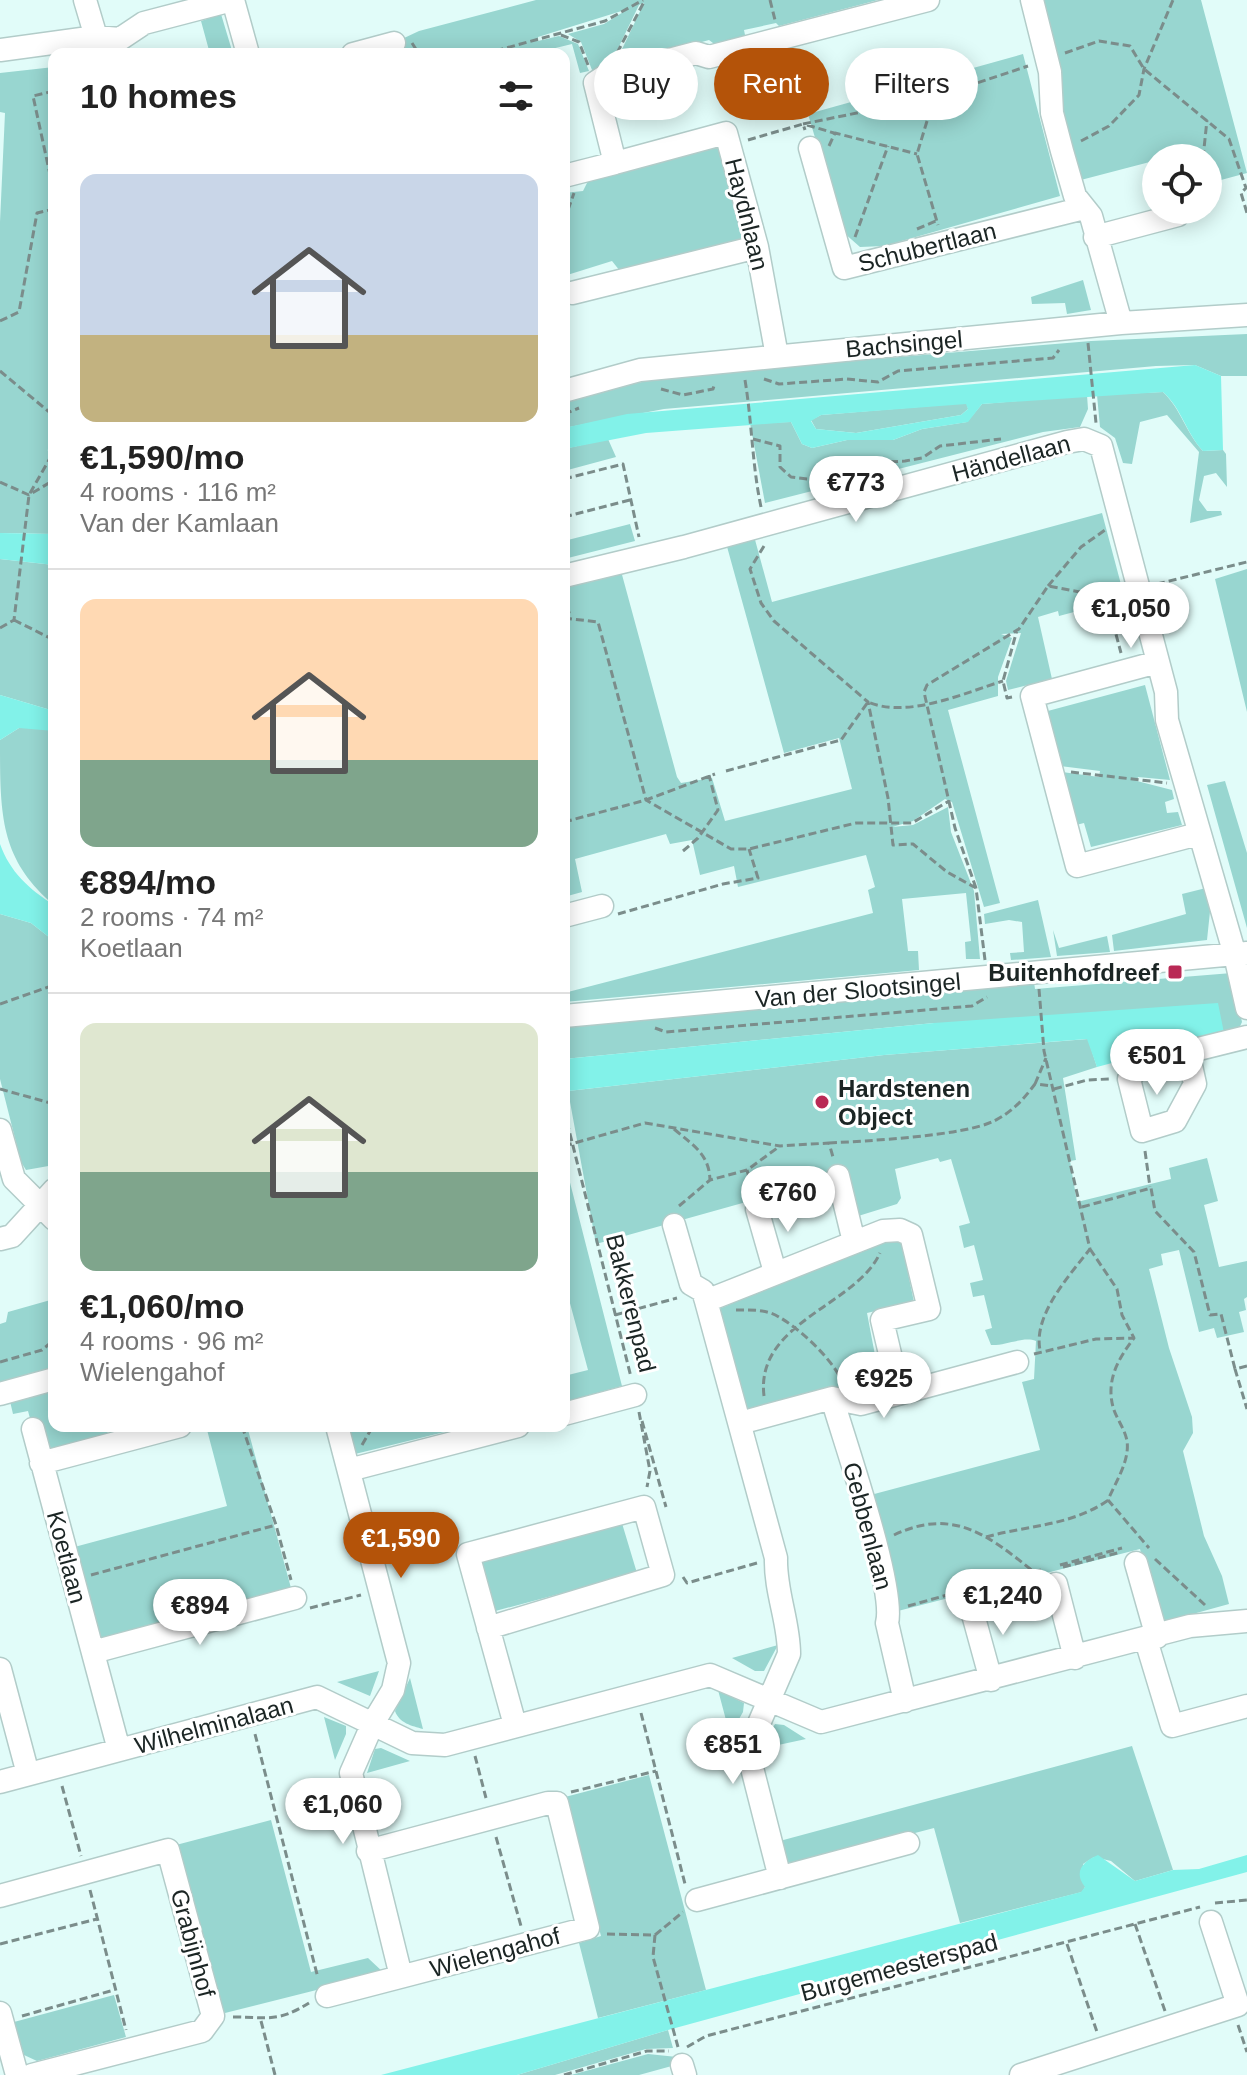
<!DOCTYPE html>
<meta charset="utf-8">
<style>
:root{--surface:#fff;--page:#f6f6f6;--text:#222;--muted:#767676;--line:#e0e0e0;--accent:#b45309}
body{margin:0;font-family:Helvetica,sans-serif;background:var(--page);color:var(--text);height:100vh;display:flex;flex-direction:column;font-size:30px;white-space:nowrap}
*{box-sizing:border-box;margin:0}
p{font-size:26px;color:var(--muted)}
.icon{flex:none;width:44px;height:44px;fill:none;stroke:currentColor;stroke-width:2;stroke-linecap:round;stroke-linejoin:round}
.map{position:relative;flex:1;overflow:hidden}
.side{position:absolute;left:48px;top:48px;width:522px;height:1384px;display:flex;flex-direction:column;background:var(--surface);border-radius:16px;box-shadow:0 4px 20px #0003}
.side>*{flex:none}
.top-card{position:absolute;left:594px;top:48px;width:532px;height:72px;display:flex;gap:16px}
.controls{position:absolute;left:1142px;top:144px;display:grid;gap:16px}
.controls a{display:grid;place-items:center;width:80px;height:80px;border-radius:50%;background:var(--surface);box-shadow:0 4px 20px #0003;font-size:40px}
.price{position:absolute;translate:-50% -68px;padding:0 18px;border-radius:28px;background:#fff;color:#222;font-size:26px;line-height:52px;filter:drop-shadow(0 2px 4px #0008)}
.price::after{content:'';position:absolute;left:50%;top:48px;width:24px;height:18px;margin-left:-12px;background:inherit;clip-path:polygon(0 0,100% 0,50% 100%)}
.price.on{background:var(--accent);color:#fff}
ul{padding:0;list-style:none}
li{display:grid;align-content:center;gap:16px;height:424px;padding:0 32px}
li+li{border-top:2px solid var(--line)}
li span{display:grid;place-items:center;height:248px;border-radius:16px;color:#555}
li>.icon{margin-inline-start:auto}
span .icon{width:144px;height:144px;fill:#fffc;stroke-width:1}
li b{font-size:34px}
h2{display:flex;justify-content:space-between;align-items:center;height:96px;padding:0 32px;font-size:34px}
.tag{padding:0 28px;border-radius:36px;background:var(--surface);box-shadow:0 4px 20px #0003;font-size:28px;line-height:72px}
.tag.on{background:var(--accent);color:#fff}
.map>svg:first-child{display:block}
.green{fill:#98d6d0}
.water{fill:#82f2e9;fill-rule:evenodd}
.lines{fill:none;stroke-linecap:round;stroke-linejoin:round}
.minor-casing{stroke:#b2ccc9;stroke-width:25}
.path{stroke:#7b8d8b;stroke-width:3;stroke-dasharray:8 4;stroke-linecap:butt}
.minor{stroke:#fff;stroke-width:22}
.poi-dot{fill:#b92955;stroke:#fff;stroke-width:3}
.labels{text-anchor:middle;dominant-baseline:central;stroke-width:6;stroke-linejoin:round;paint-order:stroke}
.street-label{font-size:24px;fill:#1b2524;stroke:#fff}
.poi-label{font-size:24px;font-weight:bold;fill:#1b2524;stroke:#fff;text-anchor:end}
</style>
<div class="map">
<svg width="1247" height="2075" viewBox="0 0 1247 2075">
<rect width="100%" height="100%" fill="#e1fcf9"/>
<path class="green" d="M536,0H878L779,26L776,23L744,30L746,40L717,46L709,40L614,66L644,3L639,5L609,67L592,70L581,42L568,34L604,24L628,9L538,37V41L559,36L578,44L589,71L580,73L572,44L531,54H359L385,47L419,31Z
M1041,0H1201L1247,173L1221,180L1208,169V158H1195L1188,152L1077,181L1053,79Z
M221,14L233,54H210L201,21Z
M1023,54L1060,196L884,246L860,247L843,232L808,114Z
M54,67V440L47,451L54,443V534L0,533V222L5,113L0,112V73Z
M722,139L750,237L620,271L612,261L564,276V193L583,191L592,173Z
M1083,280L1091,310L1067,314L1065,303L1032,304L1031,297Z
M1247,334V376H1221L1195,365L1156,366L664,409L564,428V399L651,380L816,364L1091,341Z
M1163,392C1181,409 1186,433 1203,451L1223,450L1226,454L1227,487L1216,473L1204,476L1199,500L1207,511H1221L1222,515L1190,523L1199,452L1167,415L1140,422L1132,464L1123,463L1115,438L1100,427L1097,395Z
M1087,395L1088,409L1080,427L1043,432L765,503L750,423L791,422L802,444L812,448L847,440H893L922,429L967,422L982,404Z
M967,403L968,409L961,415L856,433L816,429L811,420L821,415Z
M608,439L616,457L564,471V449Z
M1102,513L1123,592L1102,597L1104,604L1059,616L1058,611L1038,617L1052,679L1008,690L1006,681L1021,633L1001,634L1012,638L998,677V696L948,710L1000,903L984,907L952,802L945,799L913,821L892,827L913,825L948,807L951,832L974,891L980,959H966L965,942L971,941L966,893L902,899L908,951H918L919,970L564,1002V993L873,913L868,890L875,887L866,855L738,887L734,866L700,875L692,840L670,844L666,834L575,859L582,892L564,897V586L621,571L677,777L681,783L712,778L725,821L852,789L839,738L784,753L726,543L754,536L772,602Z
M630,524L635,541L564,559V541Z
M0,559L54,565V711L0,695Z
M1247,569V712L1215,579Z
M1145,685L1170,780L1138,777L1137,781L1172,790L1174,799L1165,802L1167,813L1178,812L1182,825L1091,847L1084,823L1076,825L1062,772L1099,777L1100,771L1060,766L1044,712Z
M36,727L54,731V905C0,859 0,816 0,740L19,728Z
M1225,781L1247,853V928L1207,785Z
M1206,888L1211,902L1207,940L1114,951L1112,935L1186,914L1182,894Z
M1038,900L1051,957L1011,960L1010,953L1024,952L1022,922L1009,920L985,924L984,914Z
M0,914L31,923L54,941V1165L26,1170L21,1162L0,1079Z
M1053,930L1059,948L1107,936L1110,952L1057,956Z
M1232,973L1242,1022L1236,1035L934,1023L564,1059V1025L1034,982L1035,989Z
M1088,1039L1097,1067L1063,1078L1076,1160L1070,1161L1077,1202L1171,1179L1169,1168L1207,1158L1218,1201L1204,1205L1219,1267L1247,1261V1297L1244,1299L1246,1310L1239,1312L1244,1332L1217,1338L1214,1328L1199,1332L1179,1250L1161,1254L1163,1265L1149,1269L1169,1348L1192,1417L1193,1433L1183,1451L1204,1536L1222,1576L1229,1604L1160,1623L1140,1549L894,1612L863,1497L1040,1450L1022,1382L1034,1379L1036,1341C1023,1336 1005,1346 991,1345L985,1330L992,1328L984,1295L973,1297L970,1283L983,1280L974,1245L964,1248L959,1226L970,1223L951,1159L940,1162L938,1158L895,1169L901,1198L897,1204L855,1217L842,1175L596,1244L568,1091L884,1055Z
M564,1159L622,1386L564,1402V1376L588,1370L564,1281Z
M890,1237L901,1239L914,1302L867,1313L882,1392L854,1399L849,1388L743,1415L714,1311Z
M54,1299V1369L0,1383V1324L6,1322L8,1312Z
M54,1385V1426H106L108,1434L39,1452L28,1411L13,1414L9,1397Z
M206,1426H247L291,1588L93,1641L67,1549L227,1506Z
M347,1426H469L355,1454Z
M621,1520L637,1573L488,1613L475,1564L600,1530Z
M778,1645L764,1671H755L732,1658Z
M379,1671L370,1696L337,1682Z
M410,1678L423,1729C412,1726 399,1723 395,1711Z
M718,1690L744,1703L743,1712L730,1735Z
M324,1717L346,1726V1734L335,1760Z
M775,1724L784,1725L806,1739L760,1749Z
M1132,1746L1173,1870L1135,1881L1111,1861L1094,1857L1083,1864L1085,1887L1082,1892L960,1923L934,1828L797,1864L784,1861L776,1842Z
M381,1748L410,1761L367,1773L375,1749Z
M649,1775L706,1990L598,2018L579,1943L601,1936L565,1797Z
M271,1820L311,1972L368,1958L384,1973L221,2014L176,1845Z
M114,1995L126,2037L37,2061L24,2055L14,2022Z
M668,2030L673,2048L646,2049L555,2075H517Z
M648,2054L677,2057L679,2064L639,2075H571Z"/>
<path class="water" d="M1195,365L1221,376L1223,450L1203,451C1186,433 1182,409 1163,392L982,404L968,422L922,429L893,440H847L812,448L802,444L791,422L646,433L564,449V428L627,414ZM966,404L968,409L961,415L856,433L816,429L811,421L821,415Z
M0,533L54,534V565L0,559Z
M0,695L54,711V731L19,728L0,740Z
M0,844C10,872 29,889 54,905V941L31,923L0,914Z
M1218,1003L1224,1033L1097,1067L1087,1039L884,1055L568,1091L564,1059L934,1023Z
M1098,1855L1135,1881L1173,1870L1199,1869L1247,1855V1872L668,2030L517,2075H381L1081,1892L1085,1887C1073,1872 1083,1861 1098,1855Z"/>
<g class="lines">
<defs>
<path id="minor" d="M85,0L96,37
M233,0L248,54
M1032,0L1050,72L1052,113L1062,151L1075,196L1091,216L1121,323
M120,39L144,23L232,0
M0,50L96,37L120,39
M353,54L394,43
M810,148L844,268L1084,208
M564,176L615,163
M1095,237L1178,215
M572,293L757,247
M777,356L757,247L726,133L615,163L595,83L604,77L696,53L709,57L928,0
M564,391L640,370L1121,323L1247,315
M564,576L684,547L1067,442L1084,439L1101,446L1166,692L1167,720L1235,955L1247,1008
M1158,662L1032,696L1077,866L1198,834
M564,916L602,906
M564,1016L1247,953
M1188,1052L1195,1084L1175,1121L1142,1131L1129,1079L1142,1063L1247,1037
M0,1130L14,1179L54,1219
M838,1176L854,1242
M757,1209L775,1272
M674,1225L691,1284L703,1291L706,1301L776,1558C775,1592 789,1621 789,1654L751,1742L749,1756L780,1878
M0,1239L12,1236L54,1190
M706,1301L883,1231L900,1230L911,1235L929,1309L882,1320L899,1392
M0,1394L54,1379
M832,1398C844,1440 896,1589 887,1623L905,1701
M564,1414L635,1395
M740,1423L832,1398L861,1404L1017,1362
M337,1426L399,1663L393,1690L373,1723L351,1773L401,1976
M33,1429L119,1750
M41,1463L180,1426
M349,1470L518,1426
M1136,1563L1157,1637
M1056,1584L1075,1658
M971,1607L991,1680
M488,1628L663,1575L644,1507L468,1554L515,1725
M1146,1640L1172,1726L1247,1706
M93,1652L295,1598
M0,1669L28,1774
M0,1782L317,1697L412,1743L445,1745L710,1675L821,1722L1190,1626L1247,1621
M0,1896L168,1850L213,2016L202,2031L32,2075
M697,1900L908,1843
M327,1996L588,1928L557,1803H548L368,1851
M0,2013L17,2075
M682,2065L685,2075
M1021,2075L1238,2005L1211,1922"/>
</defs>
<use href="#minor" class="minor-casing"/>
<path class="path" d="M770,0L775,20
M561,35L579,42L588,65
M412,43L419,54
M617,53L645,0
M1065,53L1099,41L1130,46L1144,69L1229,139L1246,188L1241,193L1247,213
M484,54L605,21L643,0
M54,91L33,96L54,193
M934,98L917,154L938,225
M803,124L935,97L1028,66
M807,125L834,133
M748,140L803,124L805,130
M1081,141L1109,126L1139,95L1144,69L1173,0
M829,146L835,133L917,154
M1203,158L1207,120
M564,221L574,193
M917,229L936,221
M855,237L888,146
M0,321L19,312L37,213L54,209
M1088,343L1096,423
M0,371L54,416
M764,379L779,384L847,379L878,382L898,371L1053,358L1059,350
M745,380C752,422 752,464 761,507
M661,389L683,395L713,389L715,383
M564,414L579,408
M753,439L780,446V467L791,477L824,481L851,464L905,461L922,458L940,446L1001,439
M564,479L623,464L639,537
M0,482L29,495L54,480
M564,517L630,500
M764,546L750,569L761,603L774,621L868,702L888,798L893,845L913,844L947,872L976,888L985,960
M1157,584L1247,562
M1048,586L1081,547L1105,530
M564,594L570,616
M564,618L598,622L646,800L731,849H749L856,823H912L949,801
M14,620L54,640
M0,628L14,620L29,495L54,451
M1012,697L1007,698L1003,681L1017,630
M726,771L841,740L868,702C908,719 964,693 1003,681
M1071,772L1167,783
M564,822L646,800L715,774
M683,851L698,838L718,810L709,775
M976,888L955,828L924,692L927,685L1019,629L1048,586L1106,597L1121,653
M618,914L723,884L758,878L749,849
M1039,989L1044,1051L1090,1249C1069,1276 1033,1315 1040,1350
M0,1004L54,985
M655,1028L666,1032L972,1006L987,997
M1035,1084L1046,1058
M0,1089L54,1104
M1054,1089L1087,1080L1109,1079
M564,1110L631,1377
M674,1129C694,1146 709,1154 710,1180L747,1170
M829,1143C866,1141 964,1136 994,1121C1012,1112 1023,1100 1035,1084L1052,1086
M564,1146L645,1123L780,1146L829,1143L833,1157
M1145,1151L1150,1187
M752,1189L747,1170L780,1146
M679,1206L710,1180
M1082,1207L1151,1188L1155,1211L1194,1252L1210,1315L1221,1314L1235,1369
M1090,1249L1117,1289L1122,1315L1134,1338
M736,1310C751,1310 766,1309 779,1317C800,1329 830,1357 841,1379
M615,1315L677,1298
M1034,1354L1096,1339L1134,1338C1118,1359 1106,1380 1113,1407C1116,1418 1125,1429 1127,1441C1130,1461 1115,1483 1108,1500L1149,1548
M0,1362L42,1350L54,1340
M1247,1366L1235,1369L1247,1409
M764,1396C755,1322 856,1306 880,1253
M639,1412L650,1471L647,1487
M642,1421L666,1507
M242,1426L276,1525L291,1580
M362,1445L373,1426
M894,1535C953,1507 988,1535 1034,1572L1041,1570
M986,1537C1029,1525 1070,1526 1107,1501
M390,1559L452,1543
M1155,1559L1205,1605
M1060,1565L1122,1548
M1063,1567L1121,1552
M91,1575L276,1525
M683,1577L687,1583L757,1563
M977,1587L1032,1572
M908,1606L958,1592
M310,1608L361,1595
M641,1713L685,1884
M255,1734L318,1978
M475,1756L486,1798
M62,1786L81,1856
M571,1792L656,1771
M496,1837L521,1926
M90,1890L126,2030
M1215,1903L1247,1900
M1135,1924L1165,2011
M607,1934L655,1935L653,1957L678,2047
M655,1935L683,1912
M0,1944L97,1919
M1067,1944L1097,2032
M22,2016L114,1990
M233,2017C267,2017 277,2023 309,2003
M261,2021L275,2075
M1238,2025L1247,2052
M687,2047L706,2036L1200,1907
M564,2075L647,2051H669"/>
<use href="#minor" class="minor"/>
</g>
<g class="poi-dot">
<rect x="1167" y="964" width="16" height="16" rx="4"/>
<circle cx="822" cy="1102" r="8"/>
</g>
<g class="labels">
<g class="street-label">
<text transform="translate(747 214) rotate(76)">Haydnlaan</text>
<text transform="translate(927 247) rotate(-14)">Schubertlaan</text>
<text transform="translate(904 344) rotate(-5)">Bachsingel</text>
<text transform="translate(1011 458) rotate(-15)">Händellaan</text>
<text transform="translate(858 990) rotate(-5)">Van der Slootsingel</text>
<text transform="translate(631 1303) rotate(76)">Bakkerenpad</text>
<text transform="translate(868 1526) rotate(75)">Gebbenlaan</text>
<text transform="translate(67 1557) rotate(75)">Koetlaan</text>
<text transform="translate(214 1725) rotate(-15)">Wilhelminalaan</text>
<text transform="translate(193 1943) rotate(75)">Grabijnhof</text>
<text transform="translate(495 1952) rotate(-15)">Wielengahof</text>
<text transform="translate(899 1967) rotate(-15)">Burgemeesterspad</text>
</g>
<g class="poi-label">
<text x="1159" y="972">Buitenhofdreef</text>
<text x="838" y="1088" text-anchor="start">Hardstenen<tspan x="838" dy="28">Object</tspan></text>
</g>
</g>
</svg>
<div class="controls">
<a><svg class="icon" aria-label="locate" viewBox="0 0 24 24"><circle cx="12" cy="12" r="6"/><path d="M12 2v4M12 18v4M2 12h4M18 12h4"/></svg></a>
</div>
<b class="price" style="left:856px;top:524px">€773</b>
<b class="price" style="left:1131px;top:650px">€1,050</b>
<b class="price" style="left:1157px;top:1097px">€501</b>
<b class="price" style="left:788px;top:1234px">€760</b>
<b class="price" style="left:884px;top:1420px">€925</b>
<b class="price on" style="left:401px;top:1580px">€1,590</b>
<b class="price" style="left:1003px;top:1637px">€1,240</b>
<b class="price" style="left:200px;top:1647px">€894</b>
<b class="price" style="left:733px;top:1786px">€851</b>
<b class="price" style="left:343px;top:1846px">€1,060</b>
<div class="top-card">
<a class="tag">Buy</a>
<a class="tag on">Rent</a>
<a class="tag">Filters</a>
</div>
<section class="side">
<h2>10 homes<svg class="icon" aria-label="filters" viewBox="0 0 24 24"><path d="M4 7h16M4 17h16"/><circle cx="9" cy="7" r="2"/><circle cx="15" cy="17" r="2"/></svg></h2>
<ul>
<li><span style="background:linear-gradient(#c9d6e8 65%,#c2b280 0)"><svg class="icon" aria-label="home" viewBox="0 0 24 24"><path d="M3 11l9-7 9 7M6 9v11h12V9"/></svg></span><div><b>€1,590/mo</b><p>4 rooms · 116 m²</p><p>Van der Kamlaan</p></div></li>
<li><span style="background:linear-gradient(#ffd9b3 65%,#7fa58c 0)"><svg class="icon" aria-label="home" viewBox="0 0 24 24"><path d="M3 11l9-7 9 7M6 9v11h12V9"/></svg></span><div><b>€894/mo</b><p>2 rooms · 74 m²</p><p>Koetlaan</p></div></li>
<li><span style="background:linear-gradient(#dfe7d0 60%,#7fa58c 0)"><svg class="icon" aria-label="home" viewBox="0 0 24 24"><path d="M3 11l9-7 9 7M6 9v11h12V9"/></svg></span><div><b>€1,060/mo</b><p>4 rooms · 96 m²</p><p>Wielengahof</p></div></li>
</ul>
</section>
</div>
